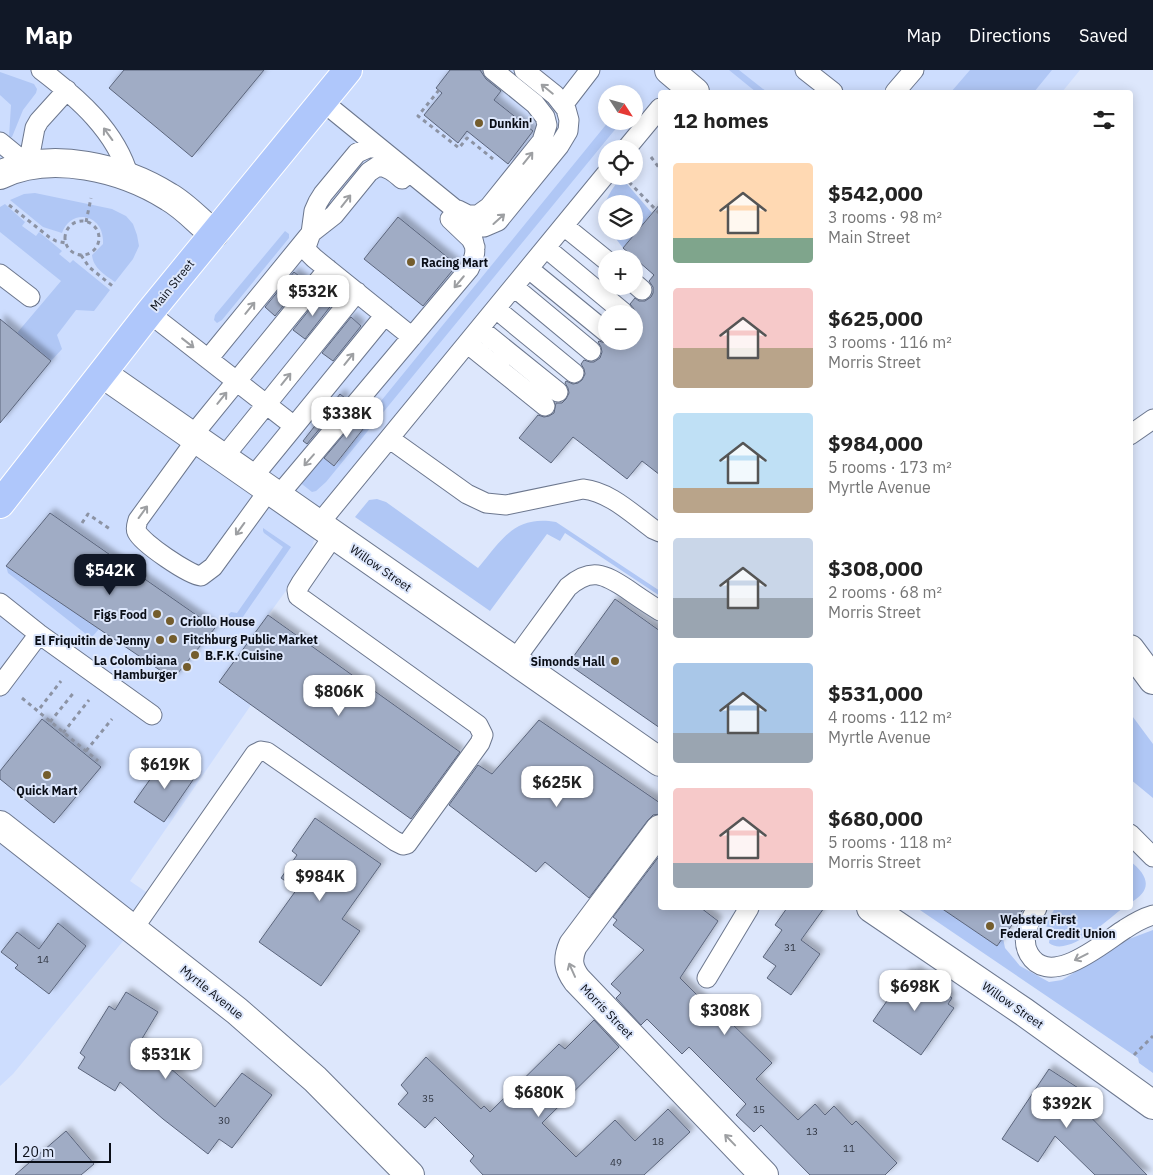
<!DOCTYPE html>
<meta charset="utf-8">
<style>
:root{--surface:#fff;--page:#f6f6f6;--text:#222;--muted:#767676;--accent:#111827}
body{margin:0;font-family:"IBM Plex Sans",sans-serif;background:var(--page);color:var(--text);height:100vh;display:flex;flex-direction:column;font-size:19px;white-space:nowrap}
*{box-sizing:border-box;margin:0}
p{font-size:16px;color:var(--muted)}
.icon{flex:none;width:28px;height:28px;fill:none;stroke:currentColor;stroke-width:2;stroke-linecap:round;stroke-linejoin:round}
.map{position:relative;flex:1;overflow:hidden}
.sheet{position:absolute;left:658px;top:20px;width:475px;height:820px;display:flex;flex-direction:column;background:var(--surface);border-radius:5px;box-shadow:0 2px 12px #0003}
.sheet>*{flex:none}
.needle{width:32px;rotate:126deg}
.fabs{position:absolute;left:598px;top:15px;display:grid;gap:10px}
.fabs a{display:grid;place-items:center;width:45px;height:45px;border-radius:50%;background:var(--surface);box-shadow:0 2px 12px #0003;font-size:25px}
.scale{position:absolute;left:15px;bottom:12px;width:96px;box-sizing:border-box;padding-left:5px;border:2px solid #0a0e17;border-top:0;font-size:14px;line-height:18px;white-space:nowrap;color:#0a0e17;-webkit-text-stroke:4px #dde7fc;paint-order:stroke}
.price{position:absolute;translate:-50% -42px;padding:0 11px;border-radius:10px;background:#fff;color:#222;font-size:16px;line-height:32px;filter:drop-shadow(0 1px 2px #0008)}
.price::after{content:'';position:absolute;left:50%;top:30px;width:15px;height:11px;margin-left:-8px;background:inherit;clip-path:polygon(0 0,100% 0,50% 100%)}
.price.on{background:var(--accent);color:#fff}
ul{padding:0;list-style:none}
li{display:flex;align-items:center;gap:15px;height:125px;padding:0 15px}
li span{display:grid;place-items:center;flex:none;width:140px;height:100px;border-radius:5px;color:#555}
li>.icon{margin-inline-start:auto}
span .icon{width:60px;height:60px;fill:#fffc;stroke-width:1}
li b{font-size:21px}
h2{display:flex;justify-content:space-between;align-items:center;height:60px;padding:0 15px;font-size:21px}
header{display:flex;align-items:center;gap:30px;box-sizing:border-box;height:70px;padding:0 25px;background:var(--accent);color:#fff}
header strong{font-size:24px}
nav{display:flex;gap:28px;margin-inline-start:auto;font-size:18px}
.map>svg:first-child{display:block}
.built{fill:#cdddfe;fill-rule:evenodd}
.green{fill:#b0c7f5}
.building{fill:#a0acc5;stroke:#5b657c;filter:url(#shadow)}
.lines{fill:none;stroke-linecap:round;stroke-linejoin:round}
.lane-casing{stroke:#6c778e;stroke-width:21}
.street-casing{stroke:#6c778e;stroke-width:30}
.secondary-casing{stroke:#6c778e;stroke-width:30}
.primary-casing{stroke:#fff;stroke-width:30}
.path{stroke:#8c93a4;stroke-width:3;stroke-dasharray:4 4;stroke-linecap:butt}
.lane{stroke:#fff;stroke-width:19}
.street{stroke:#fff;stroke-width:28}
.secondary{stroke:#fff;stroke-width:28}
.primary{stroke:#afc7fb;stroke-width:28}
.oneway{stroke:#9d9fa2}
.poi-dot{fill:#745d2d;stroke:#dde7fc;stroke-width:2}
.labels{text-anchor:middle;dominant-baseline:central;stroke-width:4;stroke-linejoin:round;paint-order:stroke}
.number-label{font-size:10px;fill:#303642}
.poi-label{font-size:12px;font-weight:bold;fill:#0a0e17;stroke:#dde7fc;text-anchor:start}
.street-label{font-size:12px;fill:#0a0e17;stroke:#dde7fc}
</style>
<header>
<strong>Map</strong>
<nav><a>Map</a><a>Directions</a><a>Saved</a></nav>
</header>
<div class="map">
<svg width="1153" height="1105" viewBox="0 0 1153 1105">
<defs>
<filter id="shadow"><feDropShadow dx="4.5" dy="-4.5" stdDeviation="2.5" flood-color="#0004"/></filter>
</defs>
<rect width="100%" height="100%" fill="#dde7fc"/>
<path class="built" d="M0,0H1080L1062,22H695L681,10L672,22H660V38L626,79H606V104L318,455L309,489L219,613L251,635L130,811L155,828L133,859L13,1004L0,1016ZM606,24H634V51H606Z"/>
<path class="green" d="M729,0H739L767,22H756Z
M970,0H1052L1034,22H951Z
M0,2L34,14L37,19L36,23L23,40L12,67H9L11,35L0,25Z
M609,51H622L326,412L316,421L312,422L298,411L320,385L335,396L371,349L368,347Z
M621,107L652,143L623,178L610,161H634V134H606V154C599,136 610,122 621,107Z
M35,123L112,139L126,146L133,154L137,165L139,176L133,189L115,212C105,205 93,198 92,185L103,174C105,144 71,137 62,163L43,157L10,130L24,124Z
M5,134L25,152L22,156L36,166L39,162L62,181L59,184L70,193L73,190L110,220L94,241L76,240L57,265L62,279L51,291L17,263L61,211L0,162V137Z
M285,161L289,164V168L222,250L217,253L214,250L215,245Z
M377,429L386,432L478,498C502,470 514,445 556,452L660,521V526L565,463L560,471L547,464L490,541L355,447L369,430Z
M263,458L291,477L238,554L227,546L231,542L237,543L283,477L264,463L263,461Z
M6,496L99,559L91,568L8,503Z
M1130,643L1153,674V728L1130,709Z
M1130,791C1149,806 1153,820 1130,833Z
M917,838H951L1003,868L1005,878L1020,896L1049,912L1062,910L1129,869L1153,860V1003L1139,993L1138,988Z
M1055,838H1123C1108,849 1068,888 1049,873L1051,858L1045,856Z"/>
<path class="building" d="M124,0H264L192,87L109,18Z
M450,0H480L486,9L501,21L494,30L533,61L508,94L467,61L458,73L424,45L442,23L436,18Z
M660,134V405L642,391L627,409L573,367L551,393L519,368L538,345L544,347L549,346L554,343L556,333H562L566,329L569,323L568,318L565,313L566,311L573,314L578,313L582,310L585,304L584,299L581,294L584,290L590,292H594L600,288L602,282L601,277L598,272L599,271L605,273L612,271H634V239L630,234L635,228L639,231H645L651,227L653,223V217L649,211L654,205L623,178Z
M398,147L457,195L423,236L364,189Z
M294,202L304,210L275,246L265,237Z
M322,224L333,233L305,269L293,260Z
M351,247L361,256L333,291L322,283Z
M0,249L51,291L0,353Z
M340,324L345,328L307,374L303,371Z
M363,342L371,349L334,396L324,388Z
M50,443L215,558L173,609L6,496Z
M615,529L660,561V658L568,594Z
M268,545L460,682L411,749L219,612Z
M42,649L101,697L54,753L0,709V701Z
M539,650L660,733V744L653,745L648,750L589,828L545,792L536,802L449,735L478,695L492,704Z
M166,687L195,707L164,752L134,732Z
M315,748L381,794L342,849L360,861L321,916L259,872L297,819L281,808L297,785L292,781Z
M660,785V838H701L718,851L680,908L720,948L723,945L772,993L756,1009L798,1050L815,1034L825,1045L834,1036L852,1055L856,1051L897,1093L885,1105H810L761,1055L754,1062L736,1045L746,1034L689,977L682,984L647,949L641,955L616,928L621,923L611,914L644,880L613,855L617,850L613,847Z
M787,838H824L801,870L820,884L791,925L767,908L776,896L763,887L782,860L775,855Z
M941,838H1024L997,876Z
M58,853L86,876L49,924L15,898L18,895L1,882L17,862L39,879Z
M915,900L952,928L948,934L954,938L921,985L873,951L907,902L911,905Z
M126,922L158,942L140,972L215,1037L242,1003L272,1025L232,1078L219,1069L208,1084L163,1049L120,1012L115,1021L78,998L85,987L80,983L109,936L115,940Z
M594,950L619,977L542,1053L576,1087L615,1050L635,1071L668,1039L690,1062L644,1105H483L470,1091L474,1086L435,1047L425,1058L398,1034L408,1023L401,1015L426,987L481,1039L484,1036L490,1042L559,974L565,979Z
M1049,999L1086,1023L1078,1034L1147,1105H1095L1055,1066L1038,1092L1002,1069Z
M66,1061L94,1094L81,1105H15Z"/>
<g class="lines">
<defs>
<path id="lane" d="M41,0C79,29 116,61 129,107
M805,0L833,22
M895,22L914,0
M322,31L472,153L484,157L498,151L559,76L568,61L569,50L566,39L555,25L524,0
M563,35L590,0
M0,72L28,95L35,58L39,51L67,20
M379,78H368L357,83L323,124L318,132L314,141L311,163L306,177L308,182L314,188L412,267
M626,79L660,38
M458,140L468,145H478L489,137L542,71L547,55L545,47L535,34L493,0
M450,149L471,169L475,177
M564,156L606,190
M546,178L623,242
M529,199L606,262
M0,204L30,227
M634,213L642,220
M514,217L591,281
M496,239L574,303
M149,243L294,356
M480,259L558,322
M468,274L545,336
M208,289L311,163L334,145L369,102L378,96C388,97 394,102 402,109
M1130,365L1153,349
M192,366L328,199
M390,369L467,424L486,433L506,435L583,419C610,422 631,443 653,459L660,462
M196,370L138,450C137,454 135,458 137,462C142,473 189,505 201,506L213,497L269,420
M223,388L357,222
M252,408L385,245
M278,426L469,199C475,187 477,180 472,167
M318,455L606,104
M0,533L39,564L152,645
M514,591L568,517C591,497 604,504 627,519C638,527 649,534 660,541
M0,616L39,564
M1130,764L1153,787
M1037,838C1029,852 1020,868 1029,884C1050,920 1104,872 1125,859C1134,853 1143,848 1153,845
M133,859L255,684L261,681L267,682L395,771L403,775L407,774L480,673L483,665L478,655L298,526L297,520L301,513L334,465
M707,908L749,838"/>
<path id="street" d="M0,105C51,80 123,98 169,127C185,136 199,152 214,164
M103,304L660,692
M0,755L237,941L315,1009L410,1105
M660,759L573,875C567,889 568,898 577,910L764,1105
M871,838L1024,942L1153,1035"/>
<path id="secondary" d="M669,0L695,22
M1130,579L1153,610"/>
<path id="primary" d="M0,434L149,243L348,0"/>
</defs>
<use href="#lane" class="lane-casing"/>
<use href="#street" class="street-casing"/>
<use href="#secondary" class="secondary-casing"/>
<use href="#primary" class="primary-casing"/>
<path class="path" d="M439,20L418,46L459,78L467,68L493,89
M651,87L660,99
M629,112L660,144
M9,135L49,167L56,171L66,173
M65 168a17 17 0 1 1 34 0a17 17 0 1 1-34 0Z
M86,152L91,128
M81,185L89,197L115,218
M82,453L88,444L110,459
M22,628L98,691
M40,638L61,611
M50,652L75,621
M63,663L89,630
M86,681L112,649
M1134,985L1153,966"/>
<use href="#lane" class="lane"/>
<use href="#street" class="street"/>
<use href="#secondary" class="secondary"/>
<use href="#primary" class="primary"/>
</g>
<defs><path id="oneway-shaft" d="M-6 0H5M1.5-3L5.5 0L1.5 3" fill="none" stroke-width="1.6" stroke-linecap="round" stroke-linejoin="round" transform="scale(1.25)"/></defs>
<g class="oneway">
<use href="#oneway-shaft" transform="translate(547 19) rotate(-141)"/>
<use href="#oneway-shaft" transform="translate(108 64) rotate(-126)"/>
<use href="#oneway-shaft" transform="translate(528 88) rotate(-51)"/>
<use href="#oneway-shaft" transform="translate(346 131) rotate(-52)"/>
<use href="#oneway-shaft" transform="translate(499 149) rotate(-42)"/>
<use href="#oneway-shaft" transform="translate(459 212) rotate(130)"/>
<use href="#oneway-shaft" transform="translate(250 238) rotate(-51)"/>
<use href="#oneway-shaft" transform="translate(188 273) rotate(38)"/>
<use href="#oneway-shaft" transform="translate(349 289) rotate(-51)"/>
<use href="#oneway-shaft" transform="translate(286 309) rotate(-51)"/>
<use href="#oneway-shaft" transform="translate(222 328) rotate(-51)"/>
<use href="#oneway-shaft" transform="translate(309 390) rotate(131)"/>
<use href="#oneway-shaft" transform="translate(143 442) rotate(-54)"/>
<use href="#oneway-shaft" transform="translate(240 459) rotate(126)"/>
<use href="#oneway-shaft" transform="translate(1081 887) rotate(153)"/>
<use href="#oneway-shaft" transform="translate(572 900) rotate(-114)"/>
<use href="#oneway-shaft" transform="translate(730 1070) rotate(-134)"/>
</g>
<g class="poi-dot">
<circle cx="479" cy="53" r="5"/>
<circle cx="411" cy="192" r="5"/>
<circle cx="157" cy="544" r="5"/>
<circle cx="170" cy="551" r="5"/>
<circle cx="173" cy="569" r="5"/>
<circle cx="160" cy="570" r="5"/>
<circle cx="195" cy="585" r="5"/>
<circle cx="615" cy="591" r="5"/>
<circle cx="187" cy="597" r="5"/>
<circle cx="47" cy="705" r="5"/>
<circle cx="990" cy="856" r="5"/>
</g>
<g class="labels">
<g class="number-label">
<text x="790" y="877">31</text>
<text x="43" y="889">14</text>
<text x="428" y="1028">35</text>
<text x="759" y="1039">15</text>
<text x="224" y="1050">30</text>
<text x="812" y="1061">13</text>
<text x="658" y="1071">18</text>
<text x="849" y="1078">11</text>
<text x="616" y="1092">49</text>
</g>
<g class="poi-label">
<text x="489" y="53">Dunkin'</text>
<text x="421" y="192">Racing Mart</text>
<text x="147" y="544" text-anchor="end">Figs Food</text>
<text x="180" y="551">Criollo House</text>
<text x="183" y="569">Fitchburg Public Market</text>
<text x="150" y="570" text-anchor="end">El Friquitin de Jenny</text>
<text x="205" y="585">B.F.K. Cuisine</text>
<text x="177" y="590" text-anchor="end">La Colombiana<tspan x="177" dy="14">Hamburger</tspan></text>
<text x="605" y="591" text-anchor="end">Simonds Hall</text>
<text x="47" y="720" text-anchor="middle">Quick Mart</text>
<text x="1000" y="849">Webster First<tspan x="1000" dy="14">Federal Credit Union</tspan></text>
</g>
<g class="street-label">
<text transform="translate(172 215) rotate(-51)">Main Street</text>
<text transform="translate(381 498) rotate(35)">Willow Street</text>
<text transform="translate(212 922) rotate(39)">Myrtle Avenue</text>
<text transform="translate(1013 935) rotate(35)">Willow Street</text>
<text transform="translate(607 941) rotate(46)">Morris Street</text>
</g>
</g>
</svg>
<div class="fabs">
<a><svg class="needle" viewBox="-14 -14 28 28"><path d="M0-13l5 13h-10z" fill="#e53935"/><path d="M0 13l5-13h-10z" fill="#767676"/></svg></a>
<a><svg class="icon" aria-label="locate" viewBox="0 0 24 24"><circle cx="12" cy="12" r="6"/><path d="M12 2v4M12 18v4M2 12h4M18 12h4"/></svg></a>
<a><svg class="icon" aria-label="layers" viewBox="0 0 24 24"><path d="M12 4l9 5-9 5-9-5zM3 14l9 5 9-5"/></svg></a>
<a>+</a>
<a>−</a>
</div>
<div class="scale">20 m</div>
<b class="price" style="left:313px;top:247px">$532K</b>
<b class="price" style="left:347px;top:369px">$338K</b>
<b class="price on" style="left:110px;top:526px">$542K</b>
<b class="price" style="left:339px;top:647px">$806K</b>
<b class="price" style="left:165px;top:720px">$619K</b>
<b class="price" style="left:557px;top:738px">$625K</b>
<b class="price" style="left:320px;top:832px">$984K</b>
<b class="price" style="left:915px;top:942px">$698K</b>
<b class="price" style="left:725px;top:966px">$308K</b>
<b class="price" style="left:166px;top:1010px">$531K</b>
<b class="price" style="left:539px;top:1048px">$680K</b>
<b class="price" style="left:1067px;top:1059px">$392K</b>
<section class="sheet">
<h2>12 homes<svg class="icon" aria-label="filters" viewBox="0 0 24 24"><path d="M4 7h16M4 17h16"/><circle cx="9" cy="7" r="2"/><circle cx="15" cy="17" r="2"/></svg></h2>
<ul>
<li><span style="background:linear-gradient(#ffd9b3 75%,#7fa58c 0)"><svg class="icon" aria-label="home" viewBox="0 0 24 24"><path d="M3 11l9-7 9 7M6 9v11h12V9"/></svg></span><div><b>$542,000</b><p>3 rooms · 98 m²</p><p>Main Street</p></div></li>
<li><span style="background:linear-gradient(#f6c9c9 60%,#b9a48a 0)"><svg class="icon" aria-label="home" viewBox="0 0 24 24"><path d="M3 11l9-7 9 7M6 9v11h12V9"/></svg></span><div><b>$625,000</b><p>3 rooms · 116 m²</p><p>Morris Street</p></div></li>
<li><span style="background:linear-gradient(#bfe0f5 75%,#b9a48a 0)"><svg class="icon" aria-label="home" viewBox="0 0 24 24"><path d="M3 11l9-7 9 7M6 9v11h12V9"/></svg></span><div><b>$984,000</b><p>5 rooms · 173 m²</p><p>Myrtle Avenue</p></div></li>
<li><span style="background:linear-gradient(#c9d6e8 60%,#9aa5b1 0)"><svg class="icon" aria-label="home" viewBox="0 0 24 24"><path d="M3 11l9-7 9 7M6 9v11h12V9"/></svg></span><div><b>$308,000</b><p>2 rooms · 68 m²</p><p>Morris Street</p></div></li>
<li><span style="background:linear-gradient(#a9c7e8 70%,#9aa5b1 0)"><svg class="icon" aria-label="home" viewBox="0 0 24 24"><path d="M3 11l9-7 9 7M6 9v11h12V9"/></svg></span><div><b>$531,000</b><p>4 rooms · 112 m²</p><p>Myrtle Avenue</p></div></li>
<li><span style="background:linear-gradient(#f6c9c9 75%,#9aa5b1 0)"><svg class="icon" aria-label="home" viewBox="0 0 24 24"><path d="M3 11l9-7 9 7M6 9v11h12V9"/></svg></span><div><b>$680,000</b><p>5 rooms · 118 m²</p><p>Morris Street</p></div></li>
</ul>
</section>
</div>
